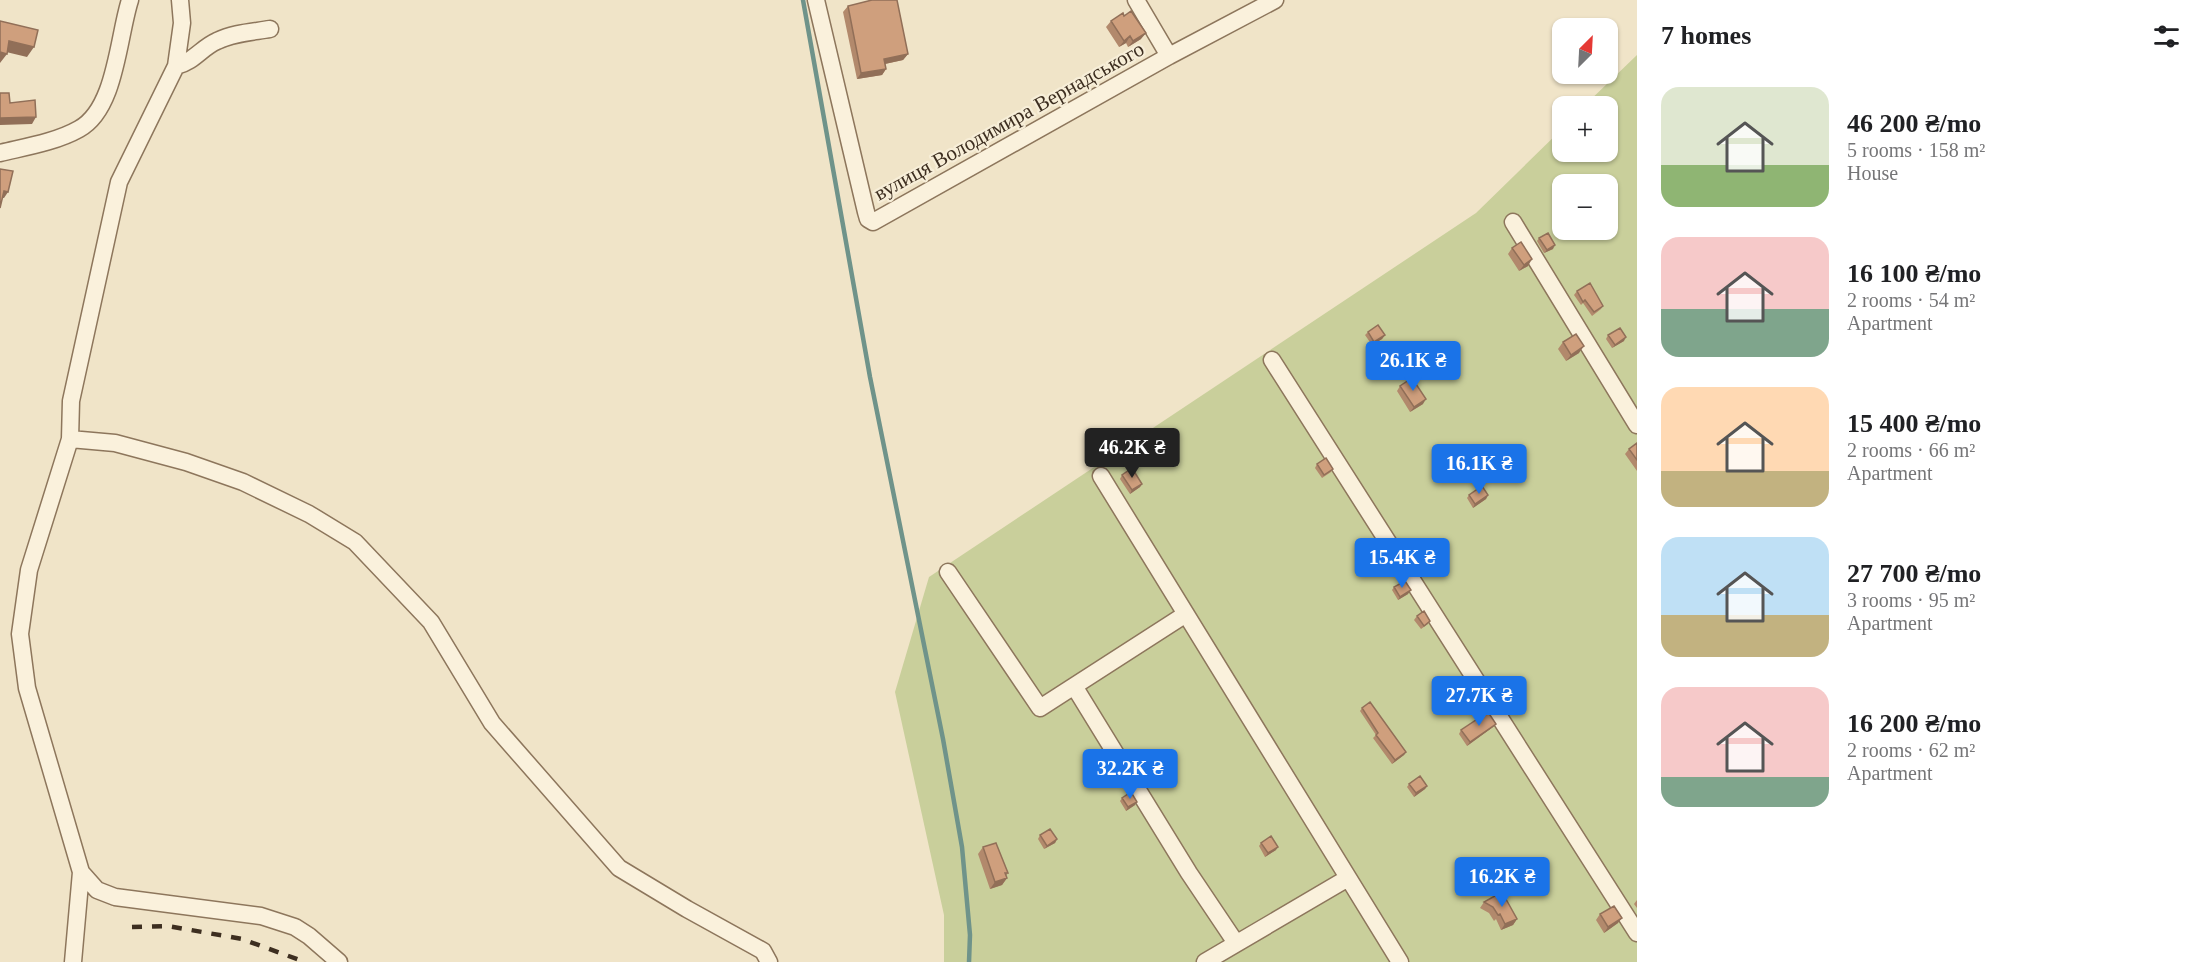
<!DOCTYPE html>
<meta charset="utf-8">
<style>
:root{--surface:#fff;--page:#f2f2f2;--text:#202124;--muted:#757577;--accent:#1a73e8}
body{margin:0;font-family:"Times New Roman",serif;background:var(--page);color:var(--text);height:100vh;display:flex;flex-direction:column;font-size:22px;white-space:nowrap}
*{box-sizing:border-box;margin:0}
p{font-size:20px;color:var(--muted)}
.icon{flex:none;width:33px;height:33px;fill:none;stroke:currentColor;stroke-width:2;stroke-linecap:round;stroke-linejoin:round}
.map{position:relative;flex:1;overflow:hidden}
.side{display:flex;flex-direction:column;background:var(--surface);width:570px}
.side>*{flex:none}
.needle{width:39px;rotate:24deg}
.controls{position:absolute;left:1552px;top:18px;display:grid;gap:12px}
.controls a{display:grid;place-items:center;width:66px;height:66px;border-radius:12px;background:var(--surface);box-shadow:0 2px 4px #0004;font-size:30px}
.price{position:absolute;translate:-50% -51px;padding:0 14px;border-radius:6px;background:var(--accent);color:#fff;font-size:20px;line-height:39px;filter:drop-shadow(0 2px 3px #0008)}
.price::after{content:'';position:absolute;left:50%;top:36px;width:18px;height:14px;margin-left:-9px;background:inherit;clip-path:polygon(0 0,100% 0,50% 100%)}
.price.current{background:#222;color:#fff}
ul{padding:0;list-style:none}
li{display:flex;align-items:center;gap:18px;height:150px;padding:0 24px}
li span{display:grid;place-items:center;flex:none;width:168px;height:120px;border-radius:18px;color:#555}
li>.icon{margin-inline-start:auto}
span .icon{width:72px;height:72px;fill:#fffc;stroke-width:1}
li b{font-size:26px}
h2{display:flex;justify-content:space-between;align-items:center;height:72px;padding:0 24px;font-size:26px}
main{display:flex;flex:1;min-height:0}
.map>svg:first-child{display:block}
.green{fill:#c9cf9b;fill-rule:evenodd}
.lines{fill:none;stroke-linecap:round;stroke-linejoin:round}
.stream{stroke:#6f938a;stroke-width:4.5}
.minor-casing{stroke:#8d765c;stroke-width:19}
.minor{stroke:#faf1dc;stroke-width:16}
.rail{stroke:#3d2e20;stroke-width:4.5;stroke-dasharray:10 10;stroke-linecap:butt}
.wall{fill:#b2896c}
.shaded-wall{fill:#916f58}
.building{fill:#cf9f7d;stroke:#916f58;stroke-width:1.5}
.labels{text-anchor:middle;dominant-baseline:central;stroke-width:4.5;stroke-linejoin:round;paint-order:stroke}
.street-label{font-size:21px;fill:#3d2e20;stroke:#f7eed8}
</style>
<main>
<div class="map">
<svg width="1637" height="962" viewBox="0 0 1637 962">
<rect width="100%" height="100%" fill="#f0e4c8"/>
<path class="green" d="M1637,55V962H944V915L895,692L929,577L1476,213L1563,128V152H1608V106H1584ZM1563,184H1608V230H1563Z"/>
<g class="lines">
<path class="stream" d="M803,0L870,377L943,739L962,847L970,935L969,962"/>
<defs>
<path id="minor" d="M816,0L866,212L868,219L873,222L1169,56L1275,0
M1136,0L1169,56
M176,66C195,61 201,48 217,41C233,33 252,32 270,29
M0,153C25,147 56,142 79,129C116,109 118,37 130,0
M1513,222L1637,425
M1272,360L1637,933
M70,439L115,443L186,462L243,482L309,514L355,542L431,622L492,723L619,868L687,909L763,951L769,962
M1101,476L1400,962
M948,572L1040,708L1186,614
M1074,686L1189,873L1236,943
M81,872L97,890L115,897L261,916L295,927L309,936L339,962
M73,962L81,872L27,688L20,634L29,570L70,439L71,401L119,182L176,66L182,23L180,0
M1205,962L1348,878"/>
</defs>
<use href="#minor" class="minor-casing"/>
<use href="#minor" class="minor"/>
<path class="rail" d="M132,927L168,926L242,939L305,962"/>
</g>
<path class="wall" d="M848,6L908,54L903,60L885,64L886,69L882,75L857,79L843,12Z
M1111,21L1141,39L1128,47L1126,43L1119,47L1106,27Z
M1539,238L1553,249L1544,253L1537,241Z
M1512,248L1528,266L1519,271L1508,254Z
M1577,291L1603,306L1601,309L1592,316L1583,303L1581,305L1574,295Z
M1368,332L1385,335L1382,339L1372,345L1365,335Z
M1608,335L1624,341L1612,348L1606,339Z
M1563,342L1579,353L1566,361L1558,349Z
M1400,386L1423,404L1410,412L1397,391Z
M1637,443V471L1625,454L1629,449Z
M1317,464L1333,469L1331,472L1322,478L1315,468Z
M1122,475L1142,484L1140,487L1130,494L1120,479Z
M1469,495H1488L1486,499L1473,508L1467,498Z
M1394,587L1408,594L1398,600L1392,590Z
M1417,616L1428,624L1421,629L1414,620Z
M1362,708L1406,752L1404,755L1392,764L1373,738L1376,735L1360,711Z
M1493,727L1467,746L1459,734L1461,730Z
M1409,784L1427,786L1425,789L1414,797L1407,787Z
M1122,798L1135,805L1126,811L1120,801Z
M1040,835L1057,839L1055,843L1044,849L1038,839Z
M1261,843L1276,850L1265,857L1259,846Z
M983,847L1008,873L1006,876L1007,878L1002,885L990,889L978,854Z
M1637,900V908L1634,904Z
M1484,902L1517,919L1513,925L1501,930L1496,919L1494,921L1489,913L1480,908Z
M1600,914L1618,923L1604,933L1596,920Z"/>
<path class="shaded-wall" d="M1146,33L1141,39L1128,47L1133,41Z
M1130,36L1126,43L1119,47L1124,41Z
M9,41L34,47L27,57L2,51Z
M0,52L7,54L0,63Z
M908,54L903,60L880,65L884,59Z
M886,69L882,75L857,79L861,73Z
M36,117L32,124L0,125V118Z
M4,191L8,192L4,198H0Z
M1555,245L1553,249L1544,253L1547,250Z
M1532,259L1528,266L1519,271L1524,265Z
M1385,335L1382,339L1372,345L1374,342Z
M1626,337L1624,341L1612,348L1615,345Z
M1584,346L1579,353L1566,361L1571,355Z
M1426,399L1423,404L1410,412L1414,407Z
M1142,484L1140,487L1130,494L1132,490Z
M1488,495L1486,499L1473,508L1475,504Z
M1411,590L1408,594L1398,600L1400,597Z
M1496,724L1493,727L1467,746L1470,742Z
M1406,752L1404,755L1392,764L1395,760Z
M1427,786L1425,789L1414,797L1416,793Z
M1137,802L1135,805L1126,811L1128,807Z
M1057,839L1055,843L1044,849L1047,846Z
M1278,847L1276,850L1265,857L1268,853Z
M1007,878L1002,885L990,889L995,882Z
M1622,918L1618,923L1604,933L1608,927Z
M1517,919L1513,925L1501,930L1505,924Z"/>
<path class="building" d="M872,0H897L908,54L884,59L886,69L861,73L848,6Z
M1131,11L1146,33L1133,41L1130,36L1124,41L1111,21L1123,13L1124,16Z
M0,21L38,30L34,47L9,41L7,54L0,52Z
M0,93H9L10,103L35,100L36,117L0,118Z
M0,169L13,171L8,192L4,191L0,208Z
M1548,233L1555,245L1547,250L1539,238Z
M1521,242L1532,259L1524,265L1512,248Z
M1590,283L1603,306L1594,312L1585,300L1583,302L1577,291Z
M1378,325L1385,335L1374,342L1368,332Z
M1620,328L1626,337L1615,345L1608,335Z
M1576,334L1584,346L1571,355L1563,342Z
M1412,378L1426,399L1414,407L1400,386Z
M1637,443V460L1629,449Z
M1326,458L1333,469L1324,475L1317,464Z
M1132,468L1142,484L1132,490L1122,475Z
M1482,486L1488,495L1475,504L1469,495Z
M1405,581L1411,590L1400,597L1394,587Z
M1424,611L1430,621L1424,626L1417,616Z
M1370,702L1406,752L1395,760L1376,735L1378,733L1362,708Z
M1488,712L1496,724L1470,742L1461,730Z
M1420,776L1427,786L1416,793L1409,784Z
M1131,792L1137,802L1128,807L1122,798Z
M1050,829L1057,839L1047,846L1040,835Z
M1271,836L1278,847L1268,853L1261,843Z
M996,843L1008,873H1005L1007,878L995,882L983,847Z
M1502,892L1517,919L1505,924L1500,914L1498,915L1493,907L1484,902Z
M1614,906L1622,918L1608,927L1600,914Z"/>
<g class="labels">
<g class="street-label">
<text transform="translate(1009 121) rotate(-29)">вулиця Володимира Вернадського</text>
</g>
</g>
</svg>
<div class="controls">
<a><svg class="needle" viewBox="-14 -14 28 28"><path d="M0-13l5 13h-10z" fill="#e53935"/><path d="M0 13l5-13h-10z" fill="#757577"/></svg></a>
<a>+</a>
<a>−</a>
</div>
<b class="price" style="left:1413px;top:392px">26.1K ₴</b>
<b class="price current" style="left:1132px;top:479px">46.2K ₴</b>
<b class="price" style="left:1479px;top:495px">16.1K ₴</b>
<b class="price" style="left:1402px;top:589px">15.4K ₴</b>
<b class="price" style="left:1479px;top:727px">27.7K ₴</b>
<b class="price" style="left:1130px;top:800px">32.2K ₴</b>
<b class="price" style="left:1502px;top:908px">16.2K ₴</b>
</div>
<section class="side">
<h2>7 homes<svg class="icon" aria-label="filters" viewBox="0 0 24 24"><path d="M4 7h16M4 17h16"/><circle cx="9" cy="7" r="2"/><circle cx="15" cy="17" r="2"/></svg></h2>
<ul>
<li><span style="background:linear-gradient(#dfe7d0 65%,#8fb573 0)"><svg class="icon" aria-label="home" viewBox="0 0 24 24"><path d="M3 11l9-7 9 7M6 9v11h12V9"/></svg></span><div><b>46 200 ₴/mo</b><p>5 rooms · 158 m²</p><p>House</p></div></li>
<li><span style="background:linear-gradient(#f6c9c9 60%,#7fa58c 0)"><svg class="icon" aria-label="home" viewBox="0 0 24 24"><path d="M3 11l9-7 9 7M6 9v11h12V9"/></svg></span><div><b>16 100 ₴/mo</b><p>2 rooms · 54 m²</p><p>Apartment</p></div></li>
<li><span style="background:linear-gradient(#ffd9b3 70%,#c2b280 0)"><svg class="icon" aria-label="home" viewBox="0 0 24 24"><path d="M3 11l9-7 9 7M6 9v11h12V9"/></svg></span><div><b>15 400 ₴/mo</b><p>2 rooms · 66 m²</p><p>Apartment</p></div></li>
<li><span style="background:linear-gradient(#bfe0f5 65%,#c2b280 0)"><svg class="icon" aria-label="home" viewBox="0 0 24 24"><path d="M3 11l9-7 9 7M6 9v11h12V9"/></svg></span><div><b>27 700 ₴/mo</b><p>3 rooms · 95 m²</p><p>Apartment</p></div></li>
<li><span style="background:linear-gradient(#f6c9c9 75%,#7fa58c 0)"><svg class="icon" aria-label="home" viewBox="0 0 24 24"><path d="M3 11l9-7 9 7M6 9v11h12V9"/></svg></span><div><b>16 200 ₴/mo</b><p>2 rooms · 62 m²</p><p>Apartment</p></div></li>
</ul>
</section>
</main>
